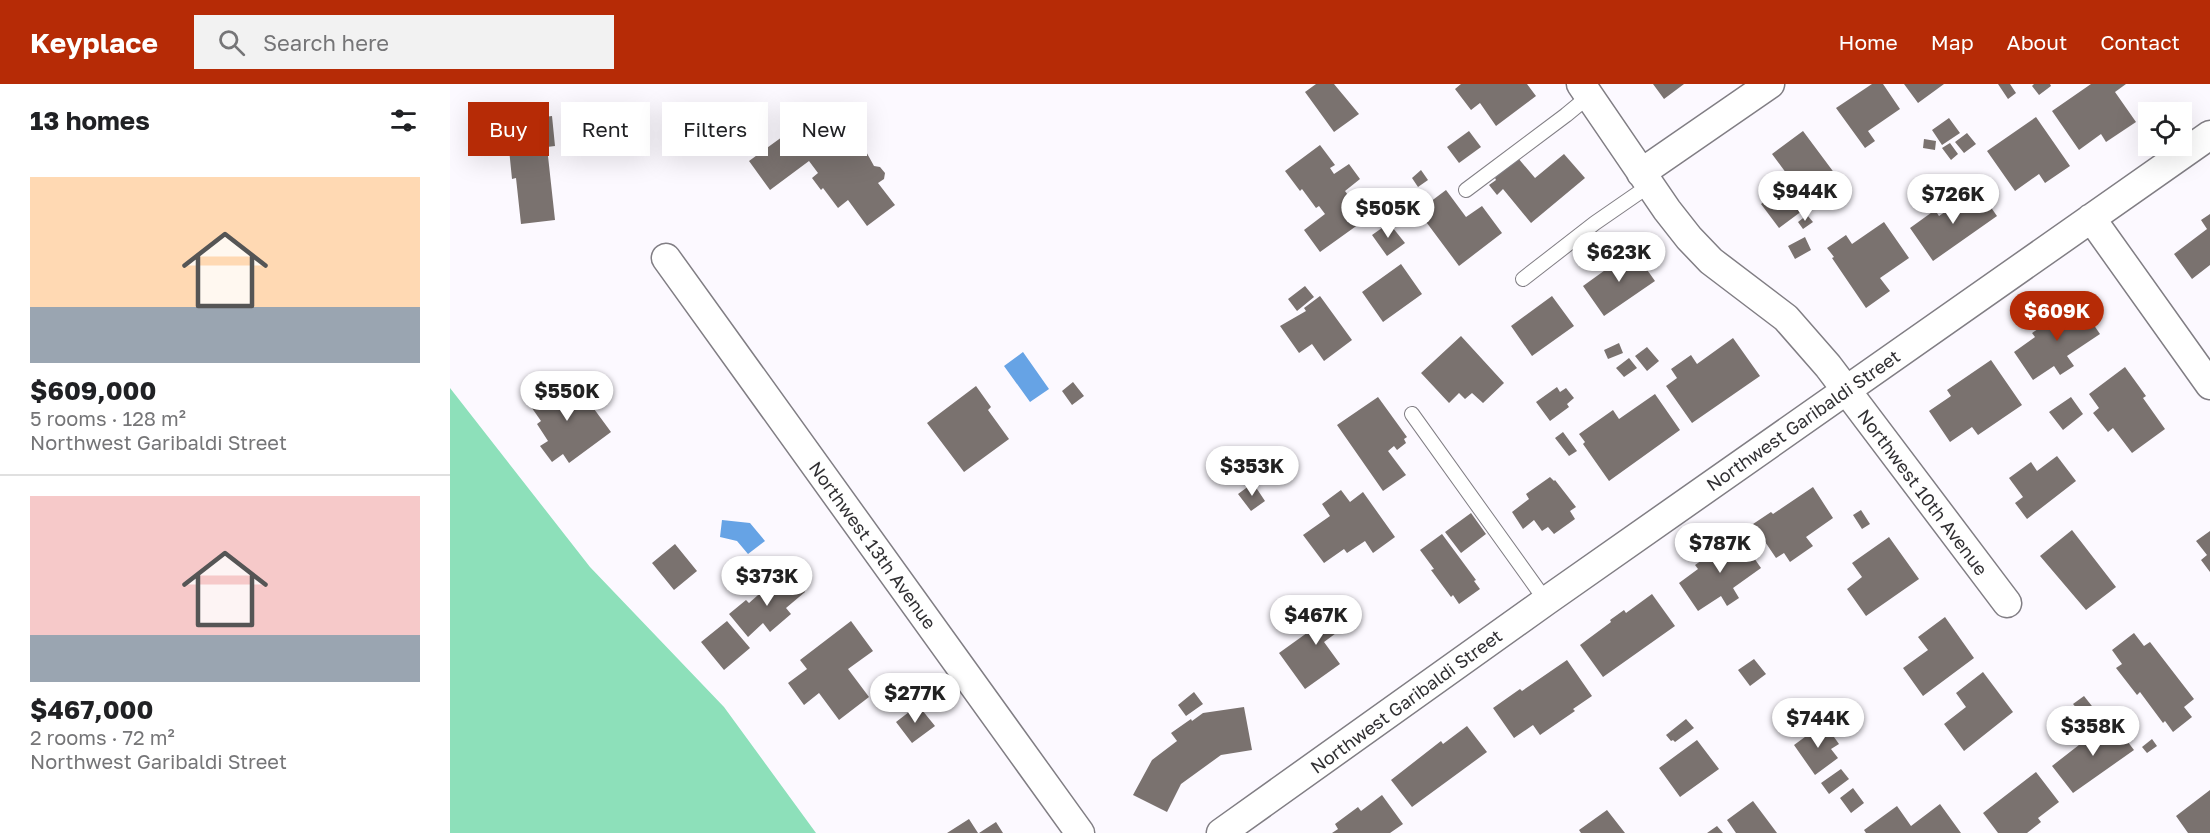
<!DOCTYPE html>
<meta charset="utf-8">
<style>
:root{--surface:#fff;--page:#f2f2f2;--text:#202124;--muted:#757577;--line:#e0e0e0;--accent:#b62b06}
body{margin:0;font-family:"Golos Text",sans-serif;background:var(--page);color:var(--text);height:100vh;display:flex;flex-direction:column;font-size:22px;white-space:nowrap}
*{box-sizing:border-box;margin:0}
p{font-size:20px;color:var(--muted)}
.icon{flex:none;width:33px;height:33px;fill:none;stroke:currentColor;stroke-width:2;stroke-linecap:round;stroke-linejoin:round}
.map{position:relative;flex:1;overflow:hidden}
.details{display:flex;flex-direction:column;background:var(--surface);width:450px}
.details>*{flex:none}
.top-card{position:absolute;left:18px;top:18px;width:570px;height:54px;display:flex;gap:12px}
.fabs{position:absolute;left:1688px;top:18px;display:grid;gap:12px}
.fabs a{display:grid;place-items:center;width:54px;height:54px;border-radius:0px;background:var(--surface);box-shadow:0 6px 24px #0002;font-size:30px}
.price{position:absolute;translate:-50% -51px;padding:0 14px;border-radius:21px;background:#fff;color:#222;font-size:20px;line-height:39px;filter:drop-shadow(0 2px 3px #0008)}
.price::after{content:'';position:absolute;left:50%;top:36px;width:18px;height:14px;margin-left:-9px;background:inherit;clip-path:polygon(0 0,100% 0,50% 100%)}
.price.selected{background:var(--accent);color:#fff}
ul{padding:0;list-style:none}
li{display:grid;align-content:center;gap:12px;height:318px;padding:0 30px}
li+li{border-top:2px solid var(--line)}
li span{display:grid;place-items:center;height:186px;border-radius:0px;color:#555}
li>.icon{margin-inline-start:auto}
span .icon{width:108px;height:108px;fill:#fffc;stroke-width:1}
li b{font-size:26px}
h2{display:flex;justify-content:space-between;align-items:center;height:72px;padding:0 30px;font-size:26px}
.chip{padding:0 21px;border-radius:0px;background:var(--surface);box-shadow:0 6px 24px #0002;font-size:21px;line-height:54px}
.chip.selected{background:var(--accent);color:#fff}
header{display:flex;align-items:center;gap:36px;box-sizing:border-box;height:84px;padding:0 30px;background:var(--accent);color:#fff}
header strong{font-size:28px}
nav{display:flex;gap:33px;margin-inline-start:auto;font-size:21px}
.search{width:420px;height:54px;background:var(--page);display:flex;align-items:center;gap:15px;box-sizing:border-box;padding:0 21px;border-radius:0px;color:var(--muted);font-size:22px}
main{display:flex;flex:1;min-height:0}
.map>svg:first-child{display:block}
.green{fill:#8de0ba}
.water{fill:#66a3e5}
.building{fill:#7a726f}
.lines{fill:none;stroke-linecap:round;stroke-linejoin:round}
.service-casing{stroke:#817e84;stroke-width:16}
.minor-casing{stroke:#817e84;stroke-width:31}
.service{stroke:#fff;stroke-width:14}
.minor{stroke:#fff;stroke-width:28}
.labels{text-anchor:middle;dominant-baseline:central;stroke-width:6;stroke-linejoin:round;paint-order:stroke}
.street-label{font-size:18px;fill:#313033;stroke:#fff}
</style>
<header>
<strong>Keyplace</strong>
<div class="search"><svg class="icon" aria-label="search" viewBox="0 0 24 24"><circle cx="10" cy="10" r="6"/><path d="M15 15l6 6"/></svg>Search here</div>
<nav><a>Home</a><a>Map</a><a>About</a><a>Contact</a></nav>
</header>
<main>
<section class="details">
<h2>13 homes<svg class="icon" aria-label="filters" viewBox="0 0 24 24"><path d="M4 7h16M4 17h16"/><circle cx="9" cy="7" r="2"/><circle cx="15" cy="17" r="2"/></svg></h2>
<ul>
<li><span style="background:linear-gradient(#ffd9b3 70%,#9aa5b1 0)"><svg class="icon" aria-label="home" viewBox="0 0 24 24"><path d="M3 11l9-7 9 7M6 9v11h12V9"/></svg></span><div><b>$609,000</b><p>5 rooms · 128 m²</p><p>Northwest Garibaldi Street</p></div></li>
<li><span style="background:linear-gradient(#f6c9c9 75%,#9aa5b1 0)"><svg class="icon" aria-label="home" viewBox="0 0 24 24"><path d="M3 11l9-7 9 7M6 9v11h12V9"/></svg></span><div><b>$467,000</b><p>2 rooms · 72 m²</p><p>Northwest Garibaldi Street</p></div></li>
</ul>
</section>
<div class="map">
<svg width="1760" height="749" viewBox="0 0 1760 749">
<rect width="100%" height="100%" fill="#fcf9ff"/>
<path class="green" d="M0,304L140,483L274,623L366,749H0Z"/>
<path class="water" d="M573,268L599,305L580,318L554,282Z
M272,436L300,439L315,457L298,470L287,457L270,453Z"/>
<path class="building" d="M866,0H884L909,30L884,48L855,8Z
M1011,0H1077L1086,12L1046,42L1030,19L1021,26L1005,5Z
M1203,0H1234L1214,15Z
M1422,0H1433L1450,25L1418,47L1425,57L1415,64L1386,24Z
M1454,0H1494L1468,19Z
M1548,0H1560L1566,9L1558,15Z
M1584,0H1600L1601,2L1589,11L1582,2Z
M1641,0H1676L1665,8L1686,38L1656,58L1651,50L1629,66L1602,27Z
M93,21L94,33L102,32L105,62L97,63L105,136L71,140L66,94L62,95L55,25Z
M1586,33L1620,82L1595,99L1589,90L1565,107L1537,67Z
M1499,34L1510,49L1492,61L1482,46Z
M366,41L378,57L393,46L405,61L413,62L424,82L430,83L435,89L434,95L428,99L445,121L417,142L398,116L388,124L373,104L371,106L362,94L368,89L359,77L320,106L299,77L343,45L349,54Z
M1019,47L1031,63L1009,79L997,63Z
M1353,47L1391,98L1329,144L1311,120L1342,97L1322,70Z
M1517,49L1526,60L1514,69L1505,58Z
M1474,55L1486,57L1485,66L1473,64Z
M1500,59L1508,70L1501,76L1492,64Z
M870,61L885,81L880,84L884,90L899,80L910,95L895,107L916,135L870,168L854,146L875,130L869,122L866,124L852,105L850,107L835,87Z
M1114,70L1135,94L1081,139L1053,105L1047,111L1039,101L1046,96L1045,94L1068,74L1085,94Z
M971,86L978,96L968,103L962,94Z
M1528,105L1547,132L1483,177L1460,144L1485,126L1489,132Z
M996,106L1016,133L1032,122L1052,149L1009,182L968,127Z
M1760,130V181L1742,195L1724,170L1757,145L1751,136Z
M1357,131L1363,138L1353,145L1348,138Z
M1434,138L1459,174L1430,194L1440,207L1416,224L1382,174L1384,173L1377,164L1396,151L1402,160Z
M939,139L955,159L937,172L922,151Z
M1355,153L1361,166L1345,175L1338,162Z
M1183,166L1205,197L1154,232L1133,202Z
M951,180L972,210L933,238L912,208Z
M855,202L864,213L847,227L838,215Z
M870,212L902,256L874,277L862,260L849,269L830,242L856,227L854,224Z
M1102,212L1124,242L1082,272L1061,242Z
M1628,218L1650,250L1617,272L1624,282L1610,291L1604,282L1583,296L1564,268L1585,253L1582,249Z
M1011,252L1054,299L1033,319L1022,309L1015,315L1009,309L999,319L971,289Z
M1283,254L1310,292L1242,339L1216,302L1227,294L1221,285L1241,271L1247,280Z
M1169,259L1173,269L1158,275L1154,266Z
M1197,263L1209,277L1197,287L1185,272Z
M1179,274L1187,284L1174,293L1166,284Z
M1541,276L1572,321L1528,351L1522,343L1500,358L1479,327L1501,312L1497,306Z
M1675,283L1696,312L1693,314L1715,345L1682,369L1663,344L1658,348L1643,329L1649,324L1639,310Z
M108,295L120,312L132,302L139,312L136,314L161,348L119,379L113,370L102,378L90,362L98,357L87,340L91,337L77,317Z
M623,298L634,312L622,321L612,307Z
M526,302L541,323L538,326L559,355L514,388L477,339Z
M1107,303L1110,308L1116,304L1124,314L1117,320L1119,323L1100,337L1086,318Z
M1205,310L1230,346L1159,397L1133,360L1135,358L1129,350L1163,326L1169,335Z
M928,313L957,353L954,355L956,359L947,366L944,362L938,367L956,391L933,407L887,341Z
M1621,313L1633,330L1613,346L1599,328Z
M1113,348L1127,367L1119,372L1105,354Z
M816,370L829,387L813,398L801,381Z
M1607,372L1626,397L1577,435L1565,419L1573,413L1559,394L1581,378L1587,387Z
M1100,393L1104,397L1105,396L1126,423L1120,427L1125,435L1104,450L1098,443L1092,447L1084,436L1073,445L1062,428L1079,415L1076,410Z
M803,399L815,417L801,427L788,410Z
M1363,403L1383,434L1356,453L1363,462L1340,478L1334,469L1326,474L1303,440L1321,428L1323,430Z
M891,406L900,418L913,408L945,453L923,469L915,457L897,469L894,465L874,479L853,451L880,432L872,420Z
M1411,426L1420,440L1412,445L1403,431Z
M1021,429L1036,450L1011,469L995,448Z
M1622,446L1666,503L1636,526L1590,472Z
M1760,447V488L1751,476L1757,471L1746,457Z
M992,450L1026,496L1024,497L1030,505L1009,520L1003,511L1001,513L981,486L984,485L970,466Z
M1288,451L1311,484L1283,504L1289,514L1277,522L1271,512L1248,527L1229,499L1248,485L1245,481Z
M1439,453L1469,495L1416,532L1397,505L1412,493L1402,479Z
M225,460L247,487L224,506L202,479Z
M335,494L340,499L345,495L355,508L336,524L341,530L320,548L313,539L298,553L279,530L296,516L299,519L317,503L320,507Z
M1202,510L1225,542L1153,593L1130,561L1161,538L1160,536L1174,526L1176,529Z
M884,516L901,538L874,558L890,580L855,605L829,569L861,546L856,540Z
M1495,533L1524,574L1473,612L1453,584L1478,566L1468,553Z
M277,537L300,564L274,586L251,558Z
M401,537L423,567L398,585L419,613L389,636L369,609L354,621L338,599L357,585L350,576Z
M1684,549L1694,562L1700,558L1744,615L1734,623L1742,633L1723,648L1715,637L1713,639L1690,608L1687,611L1666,584L1672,580L1662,566Z
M1304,575L1316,590L1300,602L1288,586Z
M1117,576L1142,612L1123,625L1125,627L1090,651L1083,641L1064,654L1043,624L1070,605L1072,607Z
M1533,588L1563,628L1514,667L1494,640L1516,623L1506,609Z
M744,608L753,620L736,632L728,621Z
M1634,612L1653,636L1643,644L1623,620Z
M468,621L485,642L462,659L446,638Z
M794,623L802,666L771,671L731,700L717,728L683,711L702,676L727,657L721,649L741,635L742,637L753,629Z
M1236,635L1244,644L1225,658L1223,656L1221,657L1216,651Z
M1661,636L1684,666L1623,709L1602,682Z
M1374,639L1389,660L1381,665L1388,674L1365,691L1344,661Z
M1017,642L1037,668L962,723L941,696L991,657L993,660Z
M1702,655L1707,662L1697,669L1692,663Z
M1247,656L1269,685L1230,713L1209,684Z
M1391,685L1399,695L1379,710L1371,699Z
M1586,688L1609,718L1588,734L1591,738L1577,749H1548L1533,729Z
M1403,704L1414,719L1401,729L1390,714Z
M1760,706V749H1738L1726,732Z
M932,711L953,740L940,749H882L888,745L885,740L908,723L911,727Z
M1303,717L1327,749H1286L1277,736Z
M1490,720L1511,749H1416L1414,746L1447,722L1461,742Z
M1157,726L1175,749H1131L1129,746Z
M519,735L528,749H497Z
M546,738L553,749H529Z
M1267,742L1273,749H1257Z"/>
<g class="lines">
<defs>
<path id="service" d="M1016,106L1116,31L1139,12
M1073,195L1145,139L1200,101
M962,330L1096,517"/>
<path id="minor" d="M1131,0L1217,126L1239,154L1261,177L1336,234L1378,282L1557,519
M1191,89L1320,0
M1641,134L1760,301
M216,174L630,749
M771,749L1096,517L1760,51"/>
</defs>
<use href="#service" class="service-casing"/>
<use href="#minor" class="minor-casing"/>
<use href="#service" class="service"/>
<use href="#minor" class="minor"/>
</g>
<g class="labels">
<g class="street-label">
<text transform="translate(1353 336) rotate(-35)">Northwest Garibaldi Street</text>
<text transform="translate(1473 408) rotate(53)">Northwest 10th Avenue</text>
<text transform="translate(423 461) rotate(54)">Northwest 13th Avenue</text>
<text transform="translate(956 617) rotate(-36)">Northwest Garibaldi Street</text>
</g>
</g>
</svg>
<div class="fabs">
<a><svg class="icon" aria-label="locate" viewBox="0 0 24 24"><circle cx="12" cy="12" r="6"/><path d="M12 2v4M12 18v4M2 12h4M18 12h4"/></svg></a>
</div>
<b class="price" style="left:1355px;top:138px">$944K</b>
<b class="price" style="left:1503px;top:141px">$726K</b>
<b class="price" style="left:938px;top:155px">$505K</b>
<b class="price" style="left:1169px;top:199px">$623K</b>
<b class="price selected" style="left:1607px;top:258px">$609K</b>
<b class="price" style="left:117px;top:338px">$550K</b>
<b class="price" style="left:802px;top:413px">$353K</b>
<b class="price" style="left:1270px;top:490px">$787K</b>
<b class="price" style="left:317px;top:523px">$373K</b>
<b class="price" style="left:866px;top:562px">$467K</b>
<b class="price" style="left:465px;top:640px">$277K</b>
<b class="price" style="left:1368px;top:665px">$744K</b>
<b class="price" style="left:1643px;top:673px">$358K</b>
<div class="top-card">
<a class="chip selected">Buy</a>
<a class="chip">Rent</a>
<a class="chip">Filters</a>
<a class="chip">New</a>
</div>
</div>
</main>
